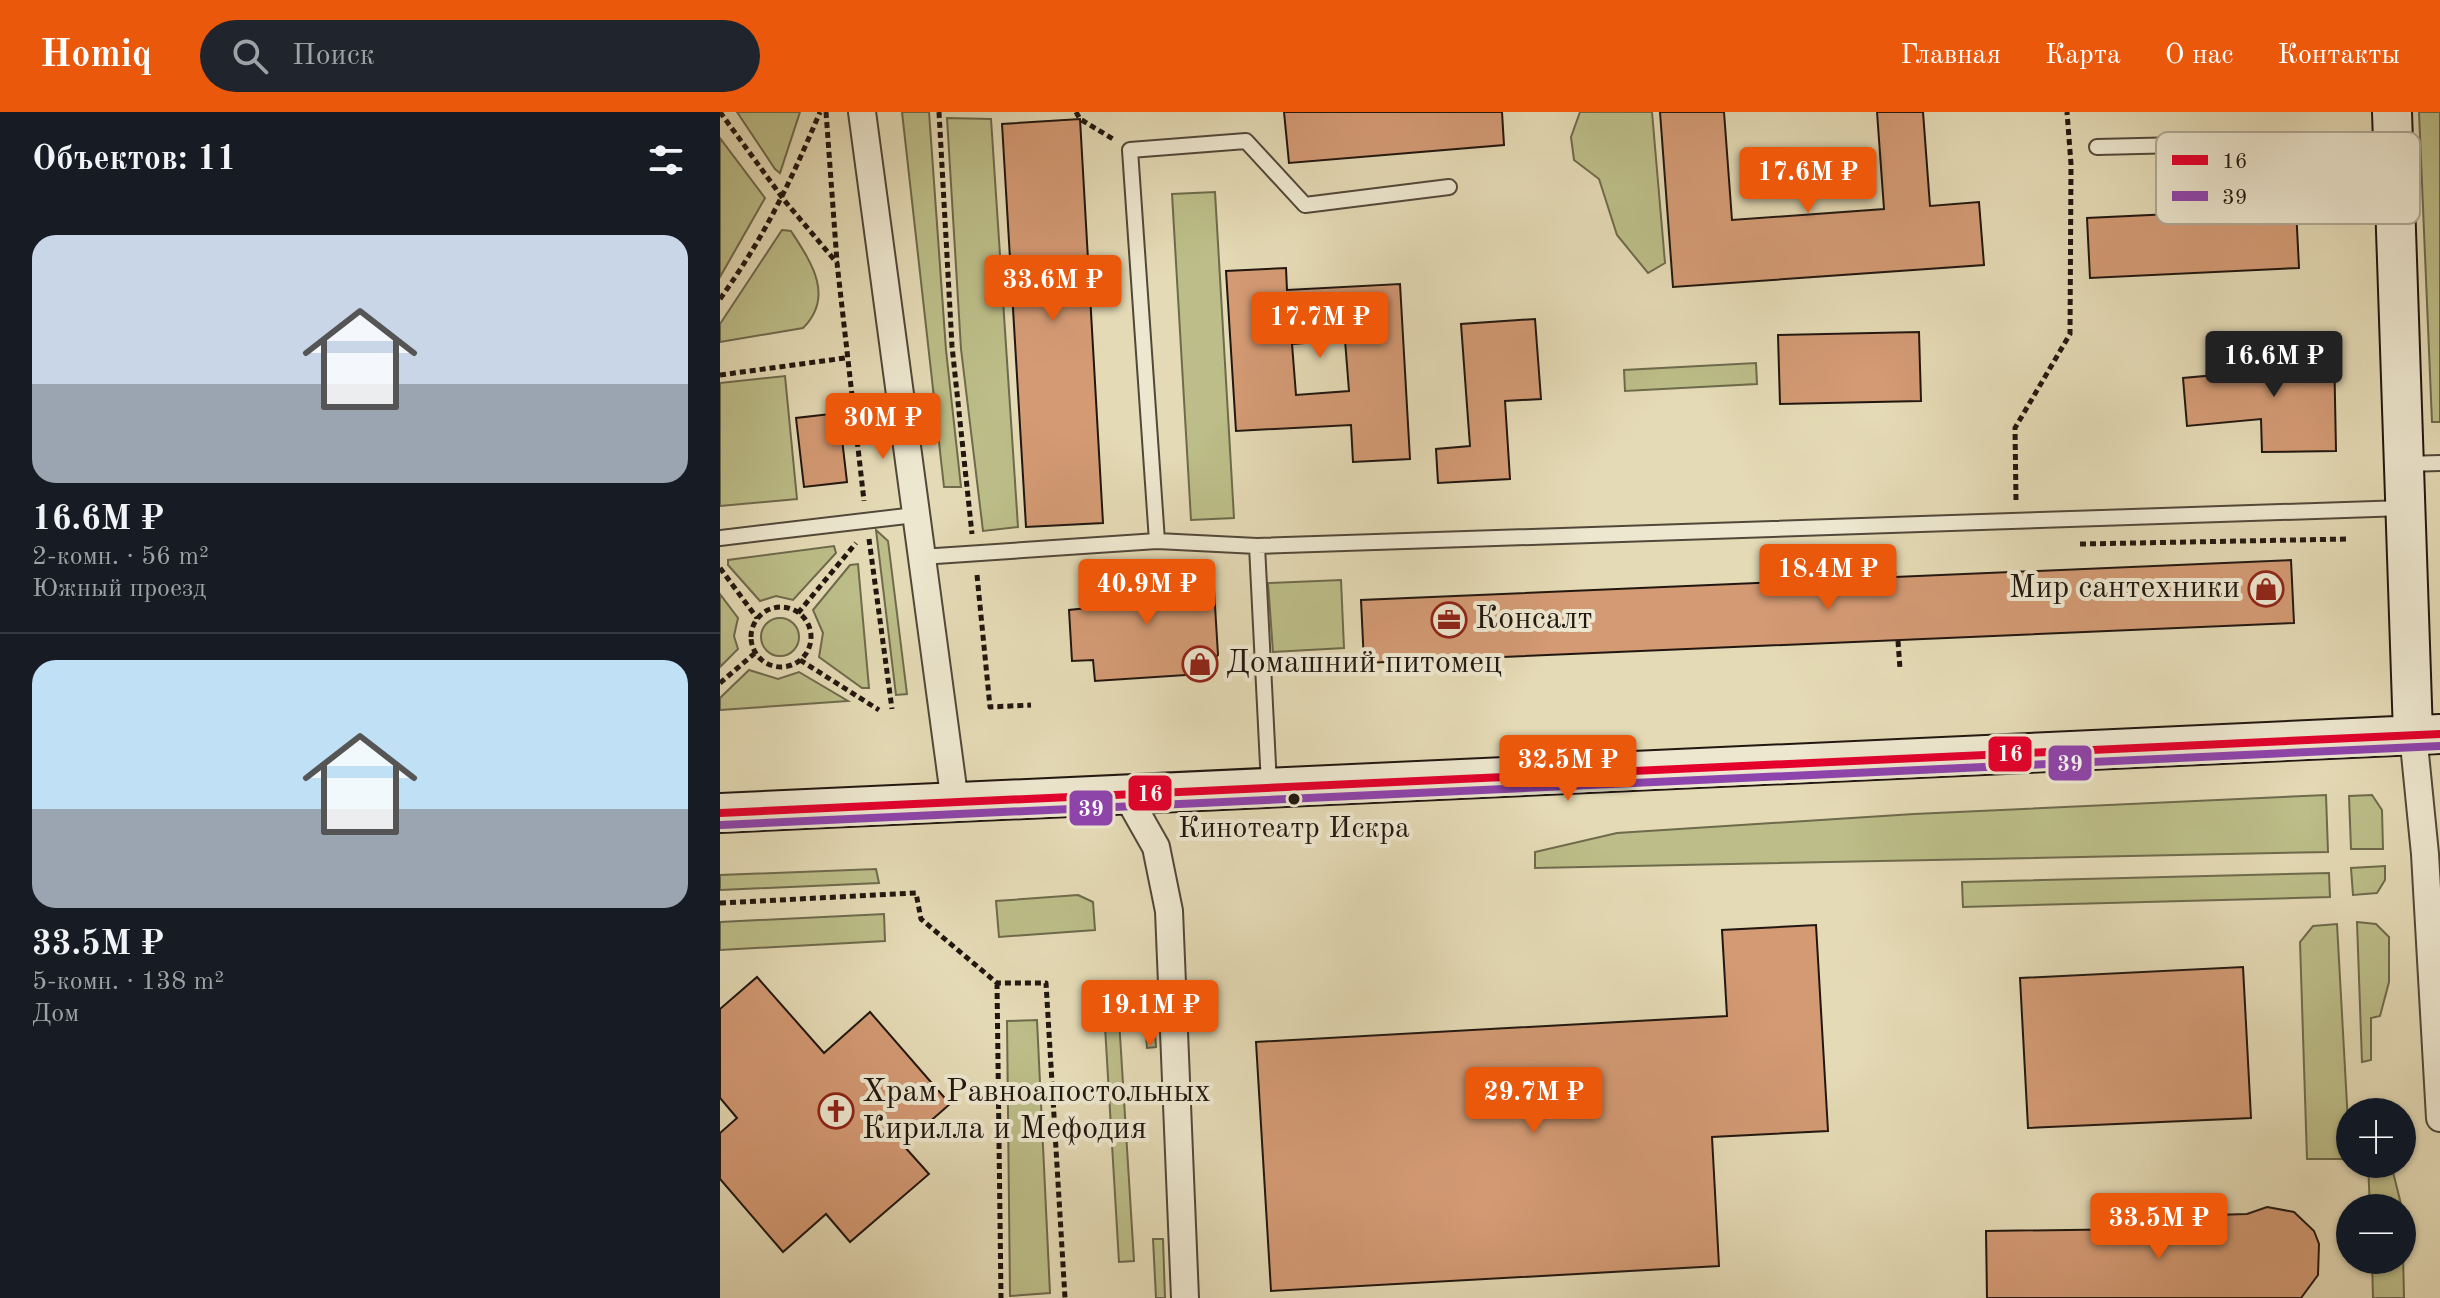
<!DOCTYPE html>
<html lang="ru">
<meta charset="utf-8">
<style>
:root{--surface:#171b24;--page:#20242c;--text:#f1f3f6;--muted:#9ea1a6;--line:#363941;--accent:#ea580c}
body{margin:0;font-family:"Old Standard TT",serif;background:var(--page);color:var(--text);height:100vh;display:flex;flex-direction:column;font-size:30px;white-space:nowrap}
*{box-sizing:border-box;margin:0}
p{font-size:26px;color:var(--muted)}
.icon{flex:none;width:44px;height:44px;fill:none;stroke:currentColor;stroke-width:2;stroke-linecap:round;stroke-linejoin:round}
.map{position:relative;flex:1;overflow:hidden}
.side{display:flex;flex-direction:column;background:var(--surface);width:720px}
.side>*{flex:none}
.buttons{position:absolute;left:1616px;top:986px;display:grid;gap:16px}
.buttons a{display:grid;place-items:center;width:80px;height:80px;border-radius:50%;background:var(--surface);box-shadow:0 2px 6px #0004;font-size:40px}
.price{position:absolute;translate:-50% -68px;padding:0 18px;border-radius:8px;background:var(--accent);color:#fff;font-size:26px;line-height:52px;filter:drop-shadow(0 2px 4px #0008)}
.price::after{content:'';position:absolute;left:50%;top:48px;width:24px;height:18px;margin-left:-12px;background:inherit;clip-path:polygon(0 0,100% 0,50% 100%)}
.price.on{background:#222;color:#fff}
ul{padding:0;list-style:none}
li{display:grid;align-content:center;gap:16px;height:424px;padding:0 32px}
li+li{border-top:2px solid var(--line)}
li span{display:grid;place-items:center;height:248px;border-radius:24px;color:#555}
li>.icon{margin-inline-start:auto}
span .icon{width:144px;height:144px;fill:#fffc;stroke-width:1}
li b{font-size:34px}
h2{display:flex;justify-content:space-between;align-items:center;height:96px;padding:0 32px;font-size:34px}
header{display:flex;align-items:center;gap:48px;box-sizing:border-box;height:112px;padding:0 40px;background:var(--accent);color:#fff}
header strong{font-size:38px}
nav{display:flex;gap:44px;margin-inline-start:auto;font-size:28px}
.search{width:560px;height:72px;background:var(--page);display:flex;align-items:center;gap:20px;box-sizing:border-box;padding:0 28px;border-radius:44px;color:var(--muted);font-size:30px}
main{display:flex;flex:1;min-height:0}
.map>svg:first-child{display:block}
.green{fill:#bcbd88;stroke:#6e6a4c;stroke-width:2}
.building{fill:#d39a74;stroke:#211710;stroke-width:2;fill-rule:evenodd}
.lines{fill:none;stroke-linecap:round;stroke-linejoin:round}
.lane-casing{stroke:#524839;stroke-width:18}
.street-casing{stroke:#524839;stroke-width:30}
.secondary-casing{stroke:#211710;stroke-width:42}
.path{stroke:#211710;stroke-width:5;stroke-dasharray:6 4;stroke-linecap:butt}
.lane{stroke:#ede7cf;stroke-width:14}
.street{stroke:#ede7cf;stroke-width:26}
.secondary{stroke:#ede7cf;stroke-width:38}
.bus-1-casing{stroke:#ede7cf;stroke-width:14}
.bus-2-casing{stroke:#ede7cf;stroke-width:14}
.bus-1{stroke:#e4002b;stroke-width:8}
.bus-2{stroke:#8e44ad;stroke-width:8}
.bus-dot{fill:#211710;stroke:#ede7cf;stroke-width:3}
.labels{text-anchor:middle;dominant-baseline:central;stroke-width:8;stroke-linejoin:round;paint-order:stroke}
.bus-label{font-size:30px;fill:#211710;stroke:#ede7cf}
.poi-label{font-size:32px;fill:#211710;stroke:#ede7cf;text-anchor:start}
.key{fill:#ede7cf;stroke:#b0a996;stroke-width:2}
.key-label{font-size:22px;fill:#211710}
.line-badge{stroke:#ede7cf;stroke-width:3}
.badge-label{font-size:22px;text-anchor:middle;font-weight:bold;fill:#fff}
</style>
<header>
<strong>Homiq</strong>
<div class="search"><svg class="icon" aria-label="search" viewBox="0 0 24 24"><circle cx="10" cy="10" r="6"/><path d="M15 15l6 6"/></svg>Поиск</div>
<nav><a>Главная</a><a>Карта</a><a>О нас</a><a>Контакты</a></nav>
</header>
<main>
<section class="side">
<h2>Объектов: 11<svg class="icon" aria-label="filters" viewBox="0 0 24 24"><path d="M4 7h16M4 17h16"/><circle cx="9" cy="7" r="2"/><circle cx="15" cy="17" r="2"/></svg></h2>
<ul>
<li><span style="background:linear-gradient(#c9d6e8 60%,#9aa5b1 0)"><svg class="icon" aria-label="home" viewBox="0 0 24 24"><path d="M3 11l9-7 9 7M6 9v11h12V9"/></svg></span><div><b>16.6M ₽</b><p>2-комн. · 56 m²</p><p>Южный проезд</p></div></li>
<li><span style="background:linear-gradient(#bfe0f5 60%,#9aa5b1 0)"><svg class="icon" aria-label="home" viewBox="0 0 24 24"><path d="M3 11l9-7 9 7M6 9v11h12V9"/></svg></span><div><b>33.5M ₽</b><p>5-комн. · 138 m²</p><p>Дом</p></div></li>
</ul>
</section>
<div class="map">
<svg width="1720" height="1186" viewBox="0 0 1720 1186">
<rect width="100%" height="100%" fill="#e4dab5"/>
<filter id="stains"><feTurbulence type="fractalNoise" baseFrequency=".0025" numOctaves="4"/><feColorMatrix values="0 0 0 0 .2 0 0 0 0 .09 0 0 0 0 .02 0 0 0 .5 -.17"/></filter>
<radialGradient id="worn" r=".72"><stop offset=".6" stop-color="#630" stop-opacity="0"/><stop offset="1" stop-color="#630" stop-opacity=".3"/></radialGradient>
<path class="green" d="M17,0H80L60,61L55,57Z
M182,0H209L226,238L241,375H224Z
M860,0H932L945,151L928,161L897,123L879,67L854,48L851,25Z
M1699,0H1720V310H1712Z
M227,6L271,7L298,415L263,419L241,237Z
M0,26L45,86L0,165Z
M495,80L514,406L471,408L452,82Z
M62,118L71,119C91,150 115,184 83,216L0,230V212Z
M1036,251L1037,272L905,279L904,258Z
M65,264L77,387L0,394V271Z
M156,418L168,429L187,582L176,583Z
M114,434L116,441L73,488L56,484L40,489L8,453V448Z
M138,452L149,576H142L99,545L103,521L93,498L130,453Z
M621,468L624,536L553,540L548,471Z
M0,482L18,506L14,524L18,537L0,555Z
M41 525a19 19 0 1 1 38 0a19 19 0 1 1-38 0Z
M29,558L58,567L79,560L128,589L0,598V586Z
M1606,683L1608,740L815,756V740L897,721L1194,702Z
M1652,683L1662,698L1663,737H1631L1629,684Z
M1665,754V768L1657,781L1633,783L1631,756Z
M156,757L159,771L0,778V763Z
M1609,761L1610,785L1243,795L1242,770Z
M358,783L373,790L375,818L279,825L276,789Z
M164,802L165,829L0,838V810Z
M1637,810L1656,812L1669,825V870L1660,904L1651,906V948L1642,950Z
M1617,812L1630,1047H1587L1580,830L1593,814Z
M422,874L432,880L436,935L427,936Z
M397,875L414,1149L399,1150L383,881Z
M317,908L330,1181L290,1184L287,909Z
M1648,1052H1671L1682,1096H1650Z
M1682,1096L1684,1186H1653L1652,1148H1682Z
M433,1127H443L445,1186H436Z"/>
<path class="building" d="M564,0H782L784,33L569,51Z
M940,0H1004L1012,108L1164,97L1157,0H1203L1210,94L1259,90L1264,153L953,175Z
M360,7L383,411L306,415L282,12Z
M1576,96L1579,156L1370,166L1367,106Z
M566,156L567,178L680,172L690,347L633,350L631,313L516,319L506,159ZM625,228L629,279L576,283L572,232Z
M815,207L821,287L785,289L790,367L718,371L716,337L750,334L741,212Z
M1199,220L1201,289L1060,292L1058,223Z
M1614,235L1616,339L1542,340L1541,307L1467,314L1463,266L1540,259L1539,236Z
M119,301L127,370L84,375L76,306Z
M1571,448L1574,511L644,551L641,488Z
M493,461L498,543L481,562L375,569L373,548L352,549L349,498L367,496L365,469Z
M1096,813L1108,1019L992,1025L999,1154L551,1179L536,930L1007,904L1002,818Z
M1523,855L1531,1006L1308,1016L1300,866Z
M37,865L104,941L150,900L230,992L183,1033L209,1062L130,1130L106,1102L63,1140L0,1067V1021L17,1006L0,986V897Z
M1547,1095L1574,1100L1594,1119L1599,1132L1598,1163L1581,1186H1267L1266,1119L1494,1116L1493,1103L1527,1102Z"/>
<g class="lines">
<defs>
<path id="lane" d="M1377,35L1672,28
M1687,352L1720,351
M0,426L195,403
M437,429L410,38L526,29L585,93L729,75
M537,434L1684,396
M201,445L437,429L537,434L549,673"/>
<path id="street" d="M142,0L235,691
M1693,622L1705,742L1720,1006
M406,682L436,735L449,799L465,1186"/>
<path id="secondary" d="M1672,0L1693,622
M0,701L1720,622"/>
</defs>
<use href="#lane" class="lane-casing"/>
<use href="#street" class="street-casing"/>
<use href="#secondary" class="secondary-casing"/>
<path class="path" d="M0,0L64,88L117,151L144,389
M106,0L117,150
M219,0L232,234L252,422
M356,0L360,7L393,27
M0,187C45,124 70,71 100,0
M0,263L125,246
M1296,388L1295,316L1350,222L1351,52L1347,0
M149,427L172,597
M1360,432L1627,427
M1172,437L1174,465
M0,456L37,506
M257,463L270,595L311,593
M31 525a30 30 0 1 1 60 0a30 30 0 1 1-60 0Z
M78,501L136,431
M1178,529L1180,557
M80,548L159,598
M0,571L35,541
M0,791L196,781L201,807L277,871H326L345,1186
M277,871L281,1186"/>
<use href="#lane" class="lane"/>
<use href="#street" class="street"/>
<use href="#secondary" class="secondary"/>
<defs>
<path id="bus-1" d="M0,701L1720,622"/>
<path id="bus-2" d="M1,713L1720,634"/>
</defs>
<use href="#bus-1" class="bus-1-casing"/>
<use href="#bus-2" class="bus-2-casing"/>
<use href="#bus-1" class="bus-1"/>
<use href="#bus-2" class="bus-2"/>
</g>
<defs>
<symbol id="shop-ring" viewBox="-11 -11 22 22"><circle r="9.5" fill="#ede7cf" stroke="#8f2418" stroke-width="1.5"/><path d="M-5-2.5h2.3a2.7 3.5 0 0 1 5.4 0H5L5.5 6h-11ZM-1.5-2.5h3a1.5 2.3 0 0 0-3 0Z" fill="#8f2418"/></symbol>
<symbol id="office-ring" viewBox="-11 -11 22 22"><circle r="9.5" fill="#ede7cf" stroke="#8f2418" stroke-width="1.5"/><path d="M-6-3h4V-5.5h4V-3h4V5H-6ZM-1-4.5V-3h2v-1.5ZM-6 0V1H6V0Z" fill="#8f2418"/></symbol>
<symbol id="church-ring" viewBox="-11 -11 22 22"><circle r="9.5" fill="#ede7cf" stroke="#8f2418" stroke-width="1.5"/><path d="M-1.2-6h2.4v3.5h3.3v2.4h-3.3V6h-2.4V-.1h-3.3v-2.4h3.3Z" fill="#8f2418"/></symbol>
</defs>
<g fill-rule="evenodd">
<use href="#shop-ring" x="1526" y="457" width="40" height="40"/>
<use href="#office-ring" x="709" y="488" width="40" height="40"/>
<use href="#shop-ring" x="460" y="532" width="40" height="40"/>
<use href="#church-ring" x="96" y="979" width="40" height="40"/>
</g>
<circle class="bus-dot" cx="574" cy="687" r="7"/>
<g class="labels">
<g class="bus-label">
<text x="574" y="717">Кинотеатр Искра</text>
</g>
<g class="poi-label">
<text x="1520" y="477" text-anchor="end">Мир сантехники</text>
<text x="755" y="508">Консалт</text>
<text x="506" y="552">Домашний питомец</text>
<text x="142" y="981">Храм Равноапостольных<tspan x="142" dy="37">Кирилла и Мефодия</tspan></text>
</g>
</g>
<rect x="1436" y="20" width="264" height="92" rx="12" class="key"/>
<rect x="1452" y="43" width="36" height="10" fill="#e4002b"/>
<rect x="1452" y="79" width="36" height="10" fill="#8e44ad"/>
<g class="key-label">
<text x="1502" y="56">16</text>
<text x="1502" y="92">39</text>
</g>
<g class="line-badge">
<rect x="1267" y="623" width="46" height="38" rx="8" fill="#e4002b"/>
<rect x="1327" y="632" width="46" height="38" rx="8" fill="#8e44ad"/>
<rect x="407" y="662" width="46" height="38" rx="8" fill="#e4002b"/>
<rect x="348" y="677" width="46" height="38" rx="8" fill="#8e44ad"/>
</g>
<g class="badge-label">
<text x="1290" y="649">16</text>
<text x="1350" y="659">39</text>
<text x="430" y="689">16</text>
<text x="371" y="704">39</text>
</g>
<rect width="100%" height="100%" filter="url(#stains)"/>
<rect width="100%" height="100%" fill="url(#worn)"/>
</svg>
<div class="buttons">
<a>+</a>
<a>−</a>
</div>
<b class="price" style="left:1088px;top:103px">17.6M ₽</b>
<b class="price" style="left:333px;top:211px">33.6M ₽</b>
<b class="price" style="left:600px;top:248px">17.7M ₽</b>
<b class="price on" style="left:1554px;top:287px">16.6M ₽</b>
<b class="price" style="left:163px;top:349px">30M ₽</b>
<b class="price" style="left:1108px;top:500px">18.4M ₽</b>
<b class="price" style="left:427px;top:515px">40.9M ₽</b>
<b class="price" style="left:848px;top:691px">32.5M ₽</b>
<b class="price" style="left:430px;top:936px">19.1M ₽</b>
<b class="price" style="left:814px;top:1023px">29.7M ₽</b>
<b class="price" style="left:1439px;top:1149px">33.5M ₽</b>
</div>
</main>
